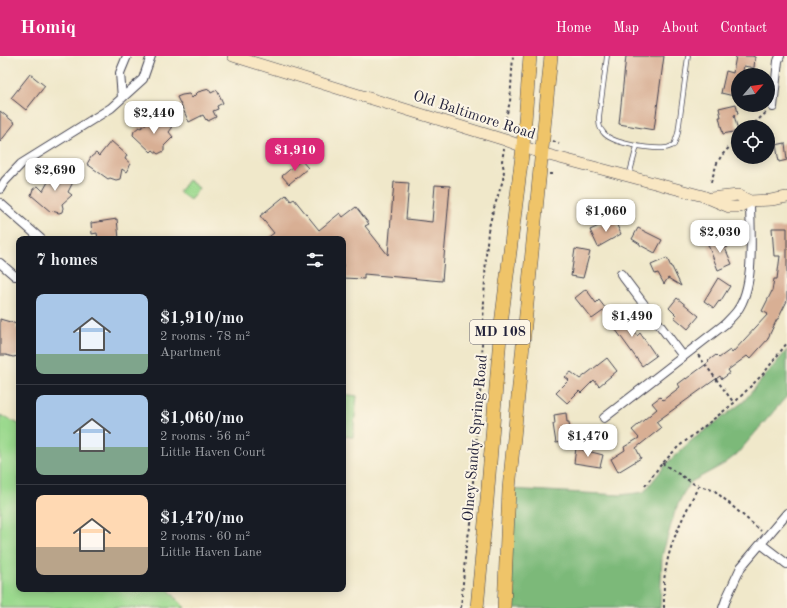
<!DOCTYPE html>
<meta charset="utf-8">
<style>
:root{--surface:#171b24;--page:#242831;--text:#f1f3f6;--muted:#9ea1a6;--line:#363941;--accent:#db2777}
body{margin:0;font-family:"Old Standard TT",serif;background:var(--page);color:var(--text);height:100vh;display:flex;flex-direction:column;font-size:15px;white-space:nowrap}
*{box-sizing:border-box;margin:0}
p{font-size:13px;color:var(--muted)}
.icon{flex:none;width:22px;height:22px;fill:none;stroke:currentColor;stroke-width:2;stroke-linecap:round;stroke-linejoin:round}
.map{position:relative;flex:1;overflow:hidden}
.drawer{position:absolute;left:16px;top:180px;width:330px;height:356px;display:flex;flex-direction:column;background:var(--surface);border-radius:8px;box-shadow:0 2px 10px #0003}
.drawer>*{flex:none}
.needle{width:26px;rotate:61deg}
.controls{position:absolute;left:731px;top:12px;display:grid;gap:8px}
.controls a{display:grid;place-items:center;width:44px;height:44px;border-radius:50%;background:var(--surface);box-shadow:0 2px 10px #0003;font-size:20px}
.price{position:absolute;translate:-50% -34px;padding:0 9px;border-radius:8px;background:#fff;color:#222;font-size:13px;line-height:26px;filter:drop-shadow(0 1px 2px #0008)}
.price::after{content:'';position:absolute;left:50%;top:24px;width:12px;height:9px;margin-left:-6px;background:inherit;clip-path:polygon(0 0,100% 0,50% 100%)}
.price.on{background:var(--accent);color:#fff}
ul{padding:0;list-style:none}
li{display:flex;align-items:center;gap:12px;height:100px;padding:0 20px}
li+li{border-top:1px solid var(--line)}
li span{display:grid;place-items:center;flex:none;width:112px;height:80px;border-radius:8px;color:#555}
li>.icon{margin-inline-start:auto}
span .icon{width:48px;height:48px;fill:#fffc;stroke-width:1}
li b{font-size:17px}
h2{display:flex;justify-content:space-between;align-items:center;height:48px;padding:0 20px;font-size:17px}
header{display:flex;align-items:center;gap:24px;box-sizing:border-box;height:56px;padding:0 20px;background:var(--accent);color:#fff}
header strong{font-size:19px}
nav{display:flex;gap:22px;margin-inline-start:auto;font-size:14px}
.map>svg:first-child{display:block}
.green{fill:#9bd98e;stroke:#5e7e64}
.forest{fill:#7cb979;stroke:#4f6e5a}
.building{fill:#d8af94}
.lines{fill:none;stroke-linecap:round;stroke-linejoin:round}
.lane-casing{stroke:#414050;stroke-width:5.5}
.street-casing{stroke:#414050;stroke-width:10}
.secondary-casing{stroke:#414050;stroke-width:12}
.primary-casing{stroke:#414050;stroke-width:14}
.path{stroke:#414050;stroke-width:2;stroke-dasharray:3 3;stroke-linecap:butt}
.lane{stroke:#fff;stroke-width:4}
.street{stroke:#fff;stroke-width:8}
.secondary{stroke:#f9e7c3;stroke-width:11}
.primary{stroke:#efc469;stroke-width:13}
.labels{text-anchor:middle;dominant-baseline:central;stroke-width:4;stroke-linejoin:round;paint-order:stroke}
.shield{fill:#fcf5e5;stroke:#63616e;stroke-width:1}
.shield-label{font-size:14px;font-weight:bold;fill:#22223b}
.street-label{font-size:15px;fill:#22223b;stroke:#fcf5e5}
</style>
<header>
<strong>Homiq</strong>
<nav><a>Home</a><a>Map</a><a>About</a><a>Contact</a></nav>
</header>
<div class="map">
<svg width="787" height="552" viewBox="0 0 787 552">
<rect width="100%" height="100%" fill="#fcf5e5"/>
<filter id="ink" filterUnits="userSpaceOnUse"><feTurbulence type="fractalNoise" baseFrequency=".025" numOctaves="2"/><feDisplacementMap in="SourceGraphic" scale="8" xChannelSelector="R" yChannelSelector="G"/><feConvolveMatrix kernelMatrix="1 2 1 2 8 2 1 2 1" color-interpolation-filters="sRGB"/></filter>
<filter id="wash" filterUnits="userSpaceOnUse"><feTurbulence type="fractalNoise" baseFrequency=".012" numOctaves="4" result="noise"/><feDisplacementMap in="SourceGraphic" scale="16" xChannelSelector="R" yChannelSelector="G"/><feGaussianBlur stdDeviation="0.9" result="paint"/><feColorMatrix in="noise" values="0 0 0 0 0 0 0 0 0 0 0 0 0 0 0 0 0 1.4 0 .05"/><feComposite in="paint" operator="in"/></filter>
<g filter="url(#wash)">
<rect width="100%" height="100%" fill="#f0e8ca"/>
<path class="green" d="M188,124L199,132L190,144L179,136Z
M343,338L357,340L353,381L343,380Z
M0,359L19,368V533H168L185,552H0Z"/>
<path class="forest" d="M787,294V340L736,399L724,408L691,426L683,438L675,455L662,500L660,552H504L509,433L621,439L644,436L668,406L692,384L743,346Z"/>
<g id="blocks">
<path class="building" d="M626,0H664L654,74L619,68Z
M736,0H752L755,1L754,12L744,10L742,19H738V41L721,37L726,15L733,17Z
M30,18L45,30L26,54L11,42Z
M209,33L211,37L217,34L223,47L217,50L218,53L213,55L216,61L208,65L207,63L206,64L203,59L189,66L177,41L182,39L189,38L192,42L198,36Z
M736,48L738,58L734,59L738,75L723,78L719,61H721L719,52Z
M0,55L15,67L0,86Z
M156,59L172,72L169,76L173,81L164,90V95L158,98L153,94L151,96L133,79L134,75L139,71L141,72Z
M111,85L127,99L125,103L131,108L126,116L122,113L120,123L116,124L110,122L108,123L87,108L91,101L96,97L99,100Z
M785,87L787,104L779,106L776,89Z
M301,104L308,112L289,128L282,120Z
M61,113L74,124L68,136L72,139L62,148L63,152L62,156L59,157L52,155L51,156L31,139L33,133L38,130L43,135L48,126L51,124Z
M394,126L409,127L406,163L432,166L435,129L450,130L442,225L364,218V223L343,222V183H266L274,177L260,160L286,139L291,145L294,143L319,174L340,157L343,161L356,151L369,168L365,170L388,199Z
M117,163L119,183H98L97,177L92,178L91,167Z
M614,163L621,178L598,191L590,174Z
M638,172L662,184L655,197L640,189V188L632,183Z
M772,172H787V245L778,263H777L768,282V283L750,303L747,300L728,314L730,317L722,323L720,320L656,366L661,372L636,392L641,402L618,416L611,403L625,394L624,391L639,382L632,374L657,353L652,347L660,341L663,344L680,331L678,328L686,322V323L709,306L708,305L716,299L719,302L730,294L732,297L768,258L762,255L772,235L774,223H777L780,200H774Z
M724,182L728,191L725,192L732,208L718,214L708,189Z
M575,193L590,196L583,222L571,220Z
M667,202L671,211H672L681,230L668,222L664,228L658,217L655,218L651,209Z
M718,222L730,230L720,246L719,245L714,252L704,245Z
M586,233L596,247L599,244L606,253L592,263L575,242Z
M677,242L699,260L688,273L674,261L676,259L669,252Z
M622,252L628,260L625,263L637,280L640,277L656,300L642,310L608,263Z
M0,263L17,268L16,273L19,274L18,300L13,301L6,299H0Z
M607,302L617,315L599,330L594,324L581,337L579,335L567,347L556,337L569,324L565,321L571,316L580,323Z
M566,357L567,366H569L571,385L556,387L553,368H555L554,359Z
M576,392L603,399L600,411L574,407Z"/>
</g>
</g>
<g filter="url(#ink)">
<use href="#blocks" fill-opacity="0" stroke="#414050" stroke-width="1"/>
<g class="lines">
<defs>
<path id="lane" d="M607,0L599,61C599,67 599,72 603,76C611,88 651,93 665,92C668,92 671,90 674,89L678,77L688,0
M629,120L637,90"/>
<path id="street" d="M122,42L120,17L127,0
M773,51L778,5L780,0
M0,133L5,125L21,108L111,52L143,23L151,0
M0,147L41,183
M0,207L15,220H19
M621,218L683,300
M604,362L725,268C729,264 734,259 737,255C756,229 750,176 750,145
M761,488L787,508
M723,552L727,541L741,511L787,457"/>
<path id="secondary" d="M233,0L505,84L541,97L703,140L729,151H739L750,145L771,144L787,141
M711,142L738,139L750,145"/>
<path id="primary" d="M477,552L487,444L501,268L523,91L530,0
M504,552L509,433L551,0"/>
</defs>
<use href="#lane" class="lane-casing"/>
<use href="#street" class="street-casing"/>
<use href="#secondary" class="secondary-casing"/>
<use href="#primary" class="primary-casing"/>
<path class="path" d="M750,71L767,56
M506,75V61L510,46L513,0
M553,85L559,88
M549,118H555
M711,126L717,107L722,99L738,82
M698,299L734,347
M662,407L694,428L715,435L761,475
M645,430L659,411L678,391L734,347L764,317L787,287
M461,552L466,490L473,458V415L483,305L482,289L486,200L488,175L493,155L503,124L504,114L502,105L504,93
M664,552C664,539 663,525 666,512C671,482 686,456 699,429"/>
<use href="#lane" class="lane"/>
<use href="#street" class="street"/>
<use href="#secondary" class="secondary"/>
<use href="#primary" class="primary"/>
</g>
</g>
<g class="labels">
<rect class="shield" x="470" y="264" width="60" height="24" rx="3"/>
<g class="shield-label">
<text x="500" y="276">MD 108</text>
</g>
<g class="street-label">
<text transform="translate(474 60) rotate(18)">Old Baltimore Road</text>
<text transform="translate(476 382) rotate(-85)">Olney Sandy Spring Road</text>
</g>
</g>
</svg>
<div class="controls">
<a><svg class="needle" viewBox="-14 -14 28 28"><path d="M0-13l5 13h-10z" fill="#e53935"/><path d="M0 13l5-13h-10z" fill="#9ea1a6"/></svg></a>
<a><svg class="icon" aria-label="locate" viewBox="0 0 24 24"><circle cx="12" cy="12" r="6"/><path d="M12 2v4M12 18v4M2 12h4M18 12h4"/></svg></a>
</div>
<b class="price" style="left:154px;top:79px">$2,440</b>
<b class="price on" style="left:295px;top:116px">$1,910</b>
<b class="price" style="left:55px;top:136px">$2,690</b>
<b class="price" style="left:606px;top:177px">$1,060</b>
<b class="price" style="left:720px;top:198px">$2,030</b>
<b class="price" style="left:632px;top:282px">$1,490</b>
<b class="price" style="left:588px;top:402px">$1,470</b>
<section class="drawer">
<h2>7 homes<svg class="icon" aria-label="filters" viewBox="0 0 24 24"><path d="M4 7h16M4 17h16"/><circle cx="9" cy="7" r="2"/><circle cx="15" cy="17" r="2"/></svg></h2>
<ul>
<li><span style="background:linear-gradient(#a9c7e8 75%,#7fa58c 0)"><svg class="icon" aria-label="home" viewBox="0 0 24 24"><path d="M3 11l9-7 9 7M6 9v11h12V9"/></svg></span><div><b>$1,910/mo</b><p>2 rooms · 78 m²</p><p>Apartment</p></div></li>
<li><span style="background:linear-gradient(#a9c7e8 65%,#7fa58c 0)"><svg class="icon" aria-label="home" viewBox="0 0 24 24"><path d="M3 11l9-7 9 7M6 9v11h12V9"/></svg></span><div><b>$1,060/mo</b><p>2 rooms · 56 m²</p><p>Little Haven Court</p></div></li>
<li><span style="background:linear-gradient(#ffd9b3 65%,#b9a48a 0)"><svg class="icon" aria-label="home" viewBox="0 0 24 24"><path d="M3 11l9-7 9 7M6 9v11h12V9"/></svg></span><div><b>$1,470/mo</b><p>2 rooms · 60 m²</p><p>Little Haven Lane</p></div></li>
</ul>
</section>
</div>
